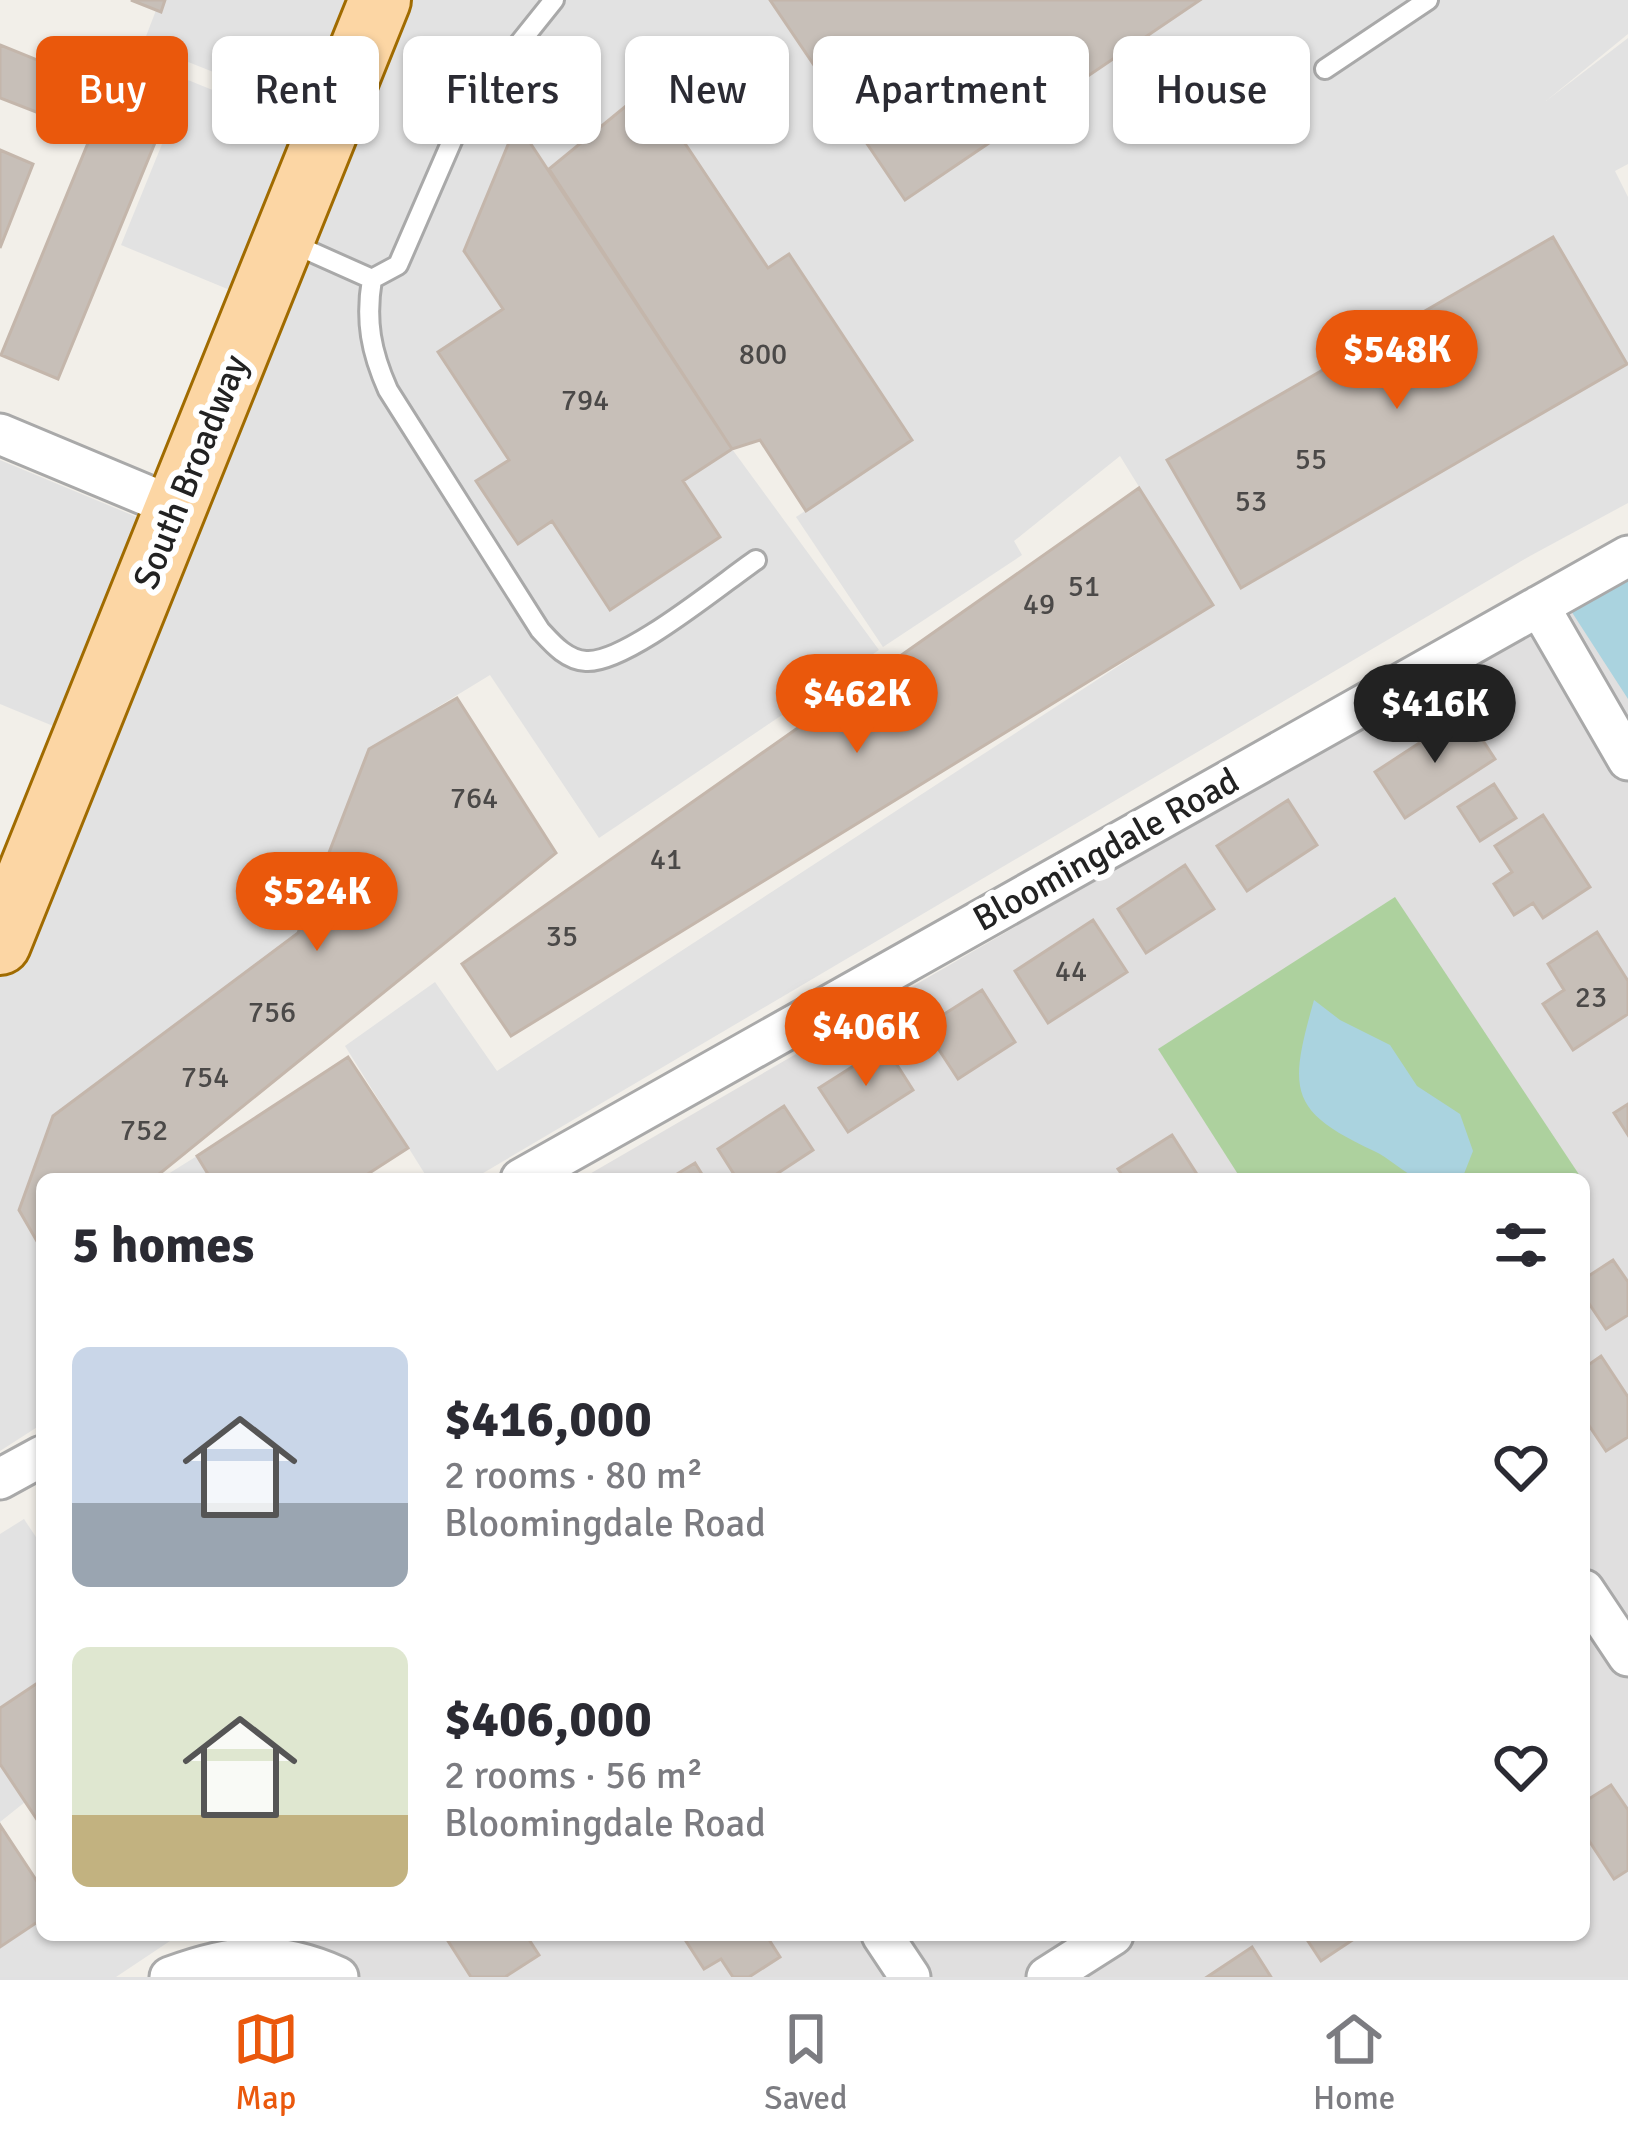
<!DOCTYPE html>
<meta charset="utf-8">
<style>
:root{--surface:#fff;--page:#f2f2f3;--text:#2b2b33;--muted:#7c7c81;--line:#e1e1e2;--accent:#ea580c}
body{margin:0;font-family:Signika,sans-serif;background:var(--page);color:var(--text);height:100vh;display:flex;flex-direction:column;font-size:45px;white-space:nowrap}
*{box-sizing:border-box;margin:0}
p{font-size:39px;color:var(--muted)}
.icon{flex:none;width:66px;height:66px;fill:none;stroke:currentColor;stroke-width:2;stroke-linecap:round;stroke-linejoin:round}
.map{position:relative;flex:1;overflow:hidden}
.panel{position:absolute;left:36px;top:1173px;width:1554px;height:768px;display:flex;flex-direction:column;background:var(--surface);border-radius:18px;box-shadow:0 3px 9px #0004}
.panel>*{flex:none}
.guide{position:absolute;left:36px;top:36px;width:1557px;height:108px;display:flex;gap:24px}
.price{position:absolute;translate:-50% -102px;padding:0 27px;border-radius:42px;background:var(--accent);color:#fff;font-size:39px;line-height:78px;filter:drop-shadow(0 3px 6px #0008)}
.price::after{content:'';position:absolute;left:50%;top:72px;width:36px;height:27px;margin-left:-18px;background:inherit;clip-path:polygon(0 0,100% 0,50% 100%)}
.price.on{background:#222;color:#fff}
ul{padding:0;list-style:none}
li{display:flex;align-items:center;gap:36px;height:300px;padding:0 36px}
li span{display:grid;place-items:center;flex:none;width:336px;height:240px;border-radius:18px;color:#555}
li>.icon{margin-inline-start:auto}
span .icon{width:144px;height:144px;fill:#fffc;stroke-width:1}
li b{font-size:51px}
h2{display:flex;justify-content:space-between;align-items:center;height:144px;padding:0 36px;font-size:51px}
.chip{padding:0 42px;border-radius:18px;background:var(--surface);box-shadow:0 3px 9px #0004;font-size:42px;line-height:108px}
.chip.on{background:var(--accent);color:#fff}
.tabs{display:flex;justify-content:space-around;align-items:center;height:168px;border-top:3px solid var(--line);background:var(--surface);font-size:33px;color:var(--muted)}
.tabs a{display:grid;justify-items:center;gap:6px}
.tabs .on{color:var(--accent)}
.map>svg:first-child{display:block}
.residential{fill:#e0dfdf}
.forest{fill:#add19e}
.parking{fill:#e2e2e2;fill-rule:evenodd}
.water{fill:#aad3df}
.building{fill:#c7bfb8;stroke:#c4b6ab;stroke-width:3}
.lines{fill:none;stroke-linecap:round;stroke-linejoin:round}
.service-casing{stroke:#a9a9a9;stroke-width:24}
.minor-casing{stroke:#a9a9a9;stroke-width:45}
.primary-casing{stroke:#a06b00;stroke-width:66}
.service{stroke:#fff;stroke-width:18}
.minor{stroke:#fff;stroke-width:39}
.primary{stroke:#fcd6a4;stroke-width:60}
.labels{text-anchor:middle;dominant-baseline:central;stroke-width:12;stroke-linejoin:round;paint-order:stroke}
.number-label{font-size:30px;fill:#4b4948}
.street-label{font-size:36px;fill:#222;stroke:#fff}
</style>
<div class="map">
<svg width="1628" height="1977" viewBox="0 0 1628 1977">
<rect width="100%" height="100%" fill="#f2efe9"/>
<path class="residential" d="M1628,576V1977H152L219,1935H1584V1179H581L1521,633Z"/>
<path class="forest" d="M1395,897L1582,1179H1241L1158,1049Z"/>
<path class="parking" d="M160,0H352L309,110L143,44Z
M396,0H770L906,199L1201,0H1628V34L1546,101L1628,38V164L1615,171L1628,197V503L1530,556L473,1179H428L345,1046L435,982L497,1071L1212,605L1120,456L1014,541L1022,555L883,647L796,517L912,440L790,255L768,268L648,88L549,169L517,125L464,251L503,309L438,352L509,460L477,482L517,543L552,521L611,609L720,537L683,481L732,449L879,650L599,838L490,675L369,749L298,933L53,1116L19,1210L42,1250V1424L0,1451V967ZM1552,237L1626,365L1242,587L1168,459Z
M188,80L310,130L242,295L121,245Z
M0,460L144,520L58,728L0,704Z
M197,1156L211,1179H160Z
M24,1519L42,1546V1680L0,1708V1534Z
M0,1764L25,1802L0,1822Z
M42,1919V1935H179L116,1977H0V1947Z"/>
<path class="water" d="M1628,567V699L1564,600Z
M1314,1000L1340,1020L1390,1045L1417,1086L1460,1114L1473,1151L1462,1179C1448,1179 1427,1183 1415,1177C1400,1170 1389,1158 1374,1151C1287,1111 1289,1089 1314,1000Z"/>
<path class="building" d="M131,0H165L161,12Z
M770,0H1200L905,200Z
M0,45L62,70L44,115L0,98Z
M111,87L168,111L58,379L1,355Z
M648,88L768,268L789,254L912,440L806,511L760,440L732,449L549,169Z
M517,123L732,449L683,481L720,537L610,610L552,521L518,544L476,481L509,460L438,352L503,309L464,251Z
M0,150L33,164L0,248Z
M1553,237L1627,364L1241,588L1167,460Z
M1139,488L1213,605L511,1036L462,964Z
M457,698L556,853L153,1179H42V1250L19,1210L53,1116L298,933L369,749Z
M1465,713L1495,759L1405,818L1375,772Z
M1494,784L1516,818L1480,841L1458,807Z
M1288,800L1317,845L1247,891L1217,846Z
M1543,815L1590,887L1543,918L1533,903L1514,915L1494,884L1512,872L1495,846Z
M1185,865L1214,909L1146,953L1118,909Z
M1093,920L1127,972L1048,1023L1015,971Z
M1597,932L1628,981V1014L1573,1050L1543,1004L1564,990L1548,964Z
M982,990L1015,1042L958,1079L924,1027Z
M885,1046L913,1090L848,1132L819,1088Z
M348,1057L408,1148L360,1179H211L197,1156Z
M1628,1104V1135L1614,1113Z
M784,1106L813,1150L769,1179H737L718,1149Z
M1172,1135L1200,1179H1125L1118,1169Z
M695,1163L705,1179H669Z
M1613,1260L1628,1282V1315L1606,1329L1584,1296V1279Z
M1601,1356L1628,1397V1437L1606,1451L1584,1418V1368Z
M42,1680V1827L0,1764V1708Z
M1611,1785L1628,1810V1870L1614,1879L1584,1833V1802Z
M0,1825L42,1889V1919L0,1947Z
M457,1935H526L539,1955L505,1977H471L448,1941Z
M682,1935H766L780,1957L749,1977H733L721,1959L704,1969Z
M1304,1935H1360L1321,1961Z
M1252,1947L1271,1977H1207Z"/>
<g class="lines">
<defs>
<path id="service" d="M506,60L554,0
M1325,69L1428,0
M289,242L372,279L398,265L478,81
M372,279C365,321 371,352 388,390L540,630C552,643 566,660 586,661C625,664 721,584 756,560"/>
<path id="minor" d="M0,434L177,508
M1539,606L1628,760
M521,1179L1628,556
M0,1479L42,1456
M1584,1590L1628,1656
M882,1935L910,1977
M170,1977C232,1954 276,1949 338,1977
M1047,1977L1113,1935"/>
<path id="primary" d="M0,944L380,0"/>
</defs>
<use href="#service" class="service-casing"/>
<use href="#minor" class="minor-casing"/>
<use href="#primary" class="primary-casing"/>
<use href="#service" class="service"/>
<use href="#minor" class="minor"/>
<use href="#primary" class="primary"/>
</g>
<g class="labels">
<g class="number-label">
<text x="763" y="354">800</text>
<text x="585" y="400">794</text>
<text x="1311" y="459">55</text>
<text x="1251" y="501">53</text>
<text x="1084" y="586">51</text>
<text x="1039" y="604">49</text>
<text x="474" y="798">764</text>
<text x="666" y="859">41</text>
<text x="562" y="936">35</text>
<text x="1071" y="971">44</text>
<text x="1591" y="997">23</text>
<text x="272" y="1012">756</text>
<text x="205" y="1077">754</text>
<text x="144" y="1130">752</text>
</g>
<g class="street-label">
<text transform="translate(191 472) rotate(-68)">South Broadway</text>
<text transform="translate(1106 850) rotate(-29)">Bloomingdale Road</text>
</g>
</g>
</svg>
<b class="price" style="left:1397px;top:412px">$548K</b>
<b class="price" style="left:857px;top:756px">$462K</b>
<b class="price on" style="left:1435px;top:766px">$416K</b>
<b class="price" style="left:317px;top:954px">$524K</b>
<b class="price" style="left:866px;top:1089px">$406K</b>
<div class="guide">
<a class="chip on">Buy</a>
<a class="chip">Rent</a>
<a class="chip">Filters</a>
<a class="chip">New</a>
<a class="chip">Apartment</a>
<a class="chip">House</a>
</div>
<section class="panel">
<h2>5 homes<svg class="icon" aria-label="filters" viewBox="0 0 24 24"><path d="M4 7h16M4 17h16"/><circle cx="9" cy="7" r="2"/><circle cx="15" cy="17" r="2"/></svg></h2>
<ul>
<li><span style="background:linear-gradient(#c9d6e8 65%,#9aa5b1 0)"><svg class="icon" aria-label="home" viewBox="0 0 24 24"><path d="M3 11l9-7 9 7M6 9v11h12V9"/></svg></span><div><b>$416,000</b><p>2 rooms · 80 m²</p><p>Bloomingdale Road</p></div><svg class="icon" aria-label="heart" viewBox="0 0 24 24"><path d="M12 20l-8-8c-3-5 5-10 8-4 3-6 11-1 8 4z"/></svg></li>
<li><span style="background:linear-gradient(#dfe7d0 70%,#c2b280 0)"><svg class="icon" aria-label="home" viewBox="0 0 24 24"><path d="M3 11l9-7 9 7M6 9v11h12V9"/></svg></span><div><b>$406,000</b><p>2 rooms · 56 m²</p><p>Bloomingdale Road</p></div><svg class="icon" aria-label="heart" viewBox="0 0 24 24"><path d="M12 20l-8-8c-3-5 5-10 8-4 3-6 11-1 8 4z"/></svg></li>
</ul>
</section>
</div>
<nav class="tabs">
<a class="on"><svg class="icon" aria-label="map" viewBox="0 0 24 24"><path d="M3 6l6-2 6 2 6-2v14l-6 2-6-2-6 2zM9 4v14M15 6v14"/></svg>Map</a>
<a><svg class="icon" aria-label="saved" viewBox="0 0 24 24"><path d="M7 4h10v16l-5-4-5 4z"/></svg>Saved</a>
<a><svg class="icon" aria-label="home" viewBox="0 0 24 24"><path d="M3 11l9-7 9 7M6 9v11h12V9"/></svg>Home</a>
</nav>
